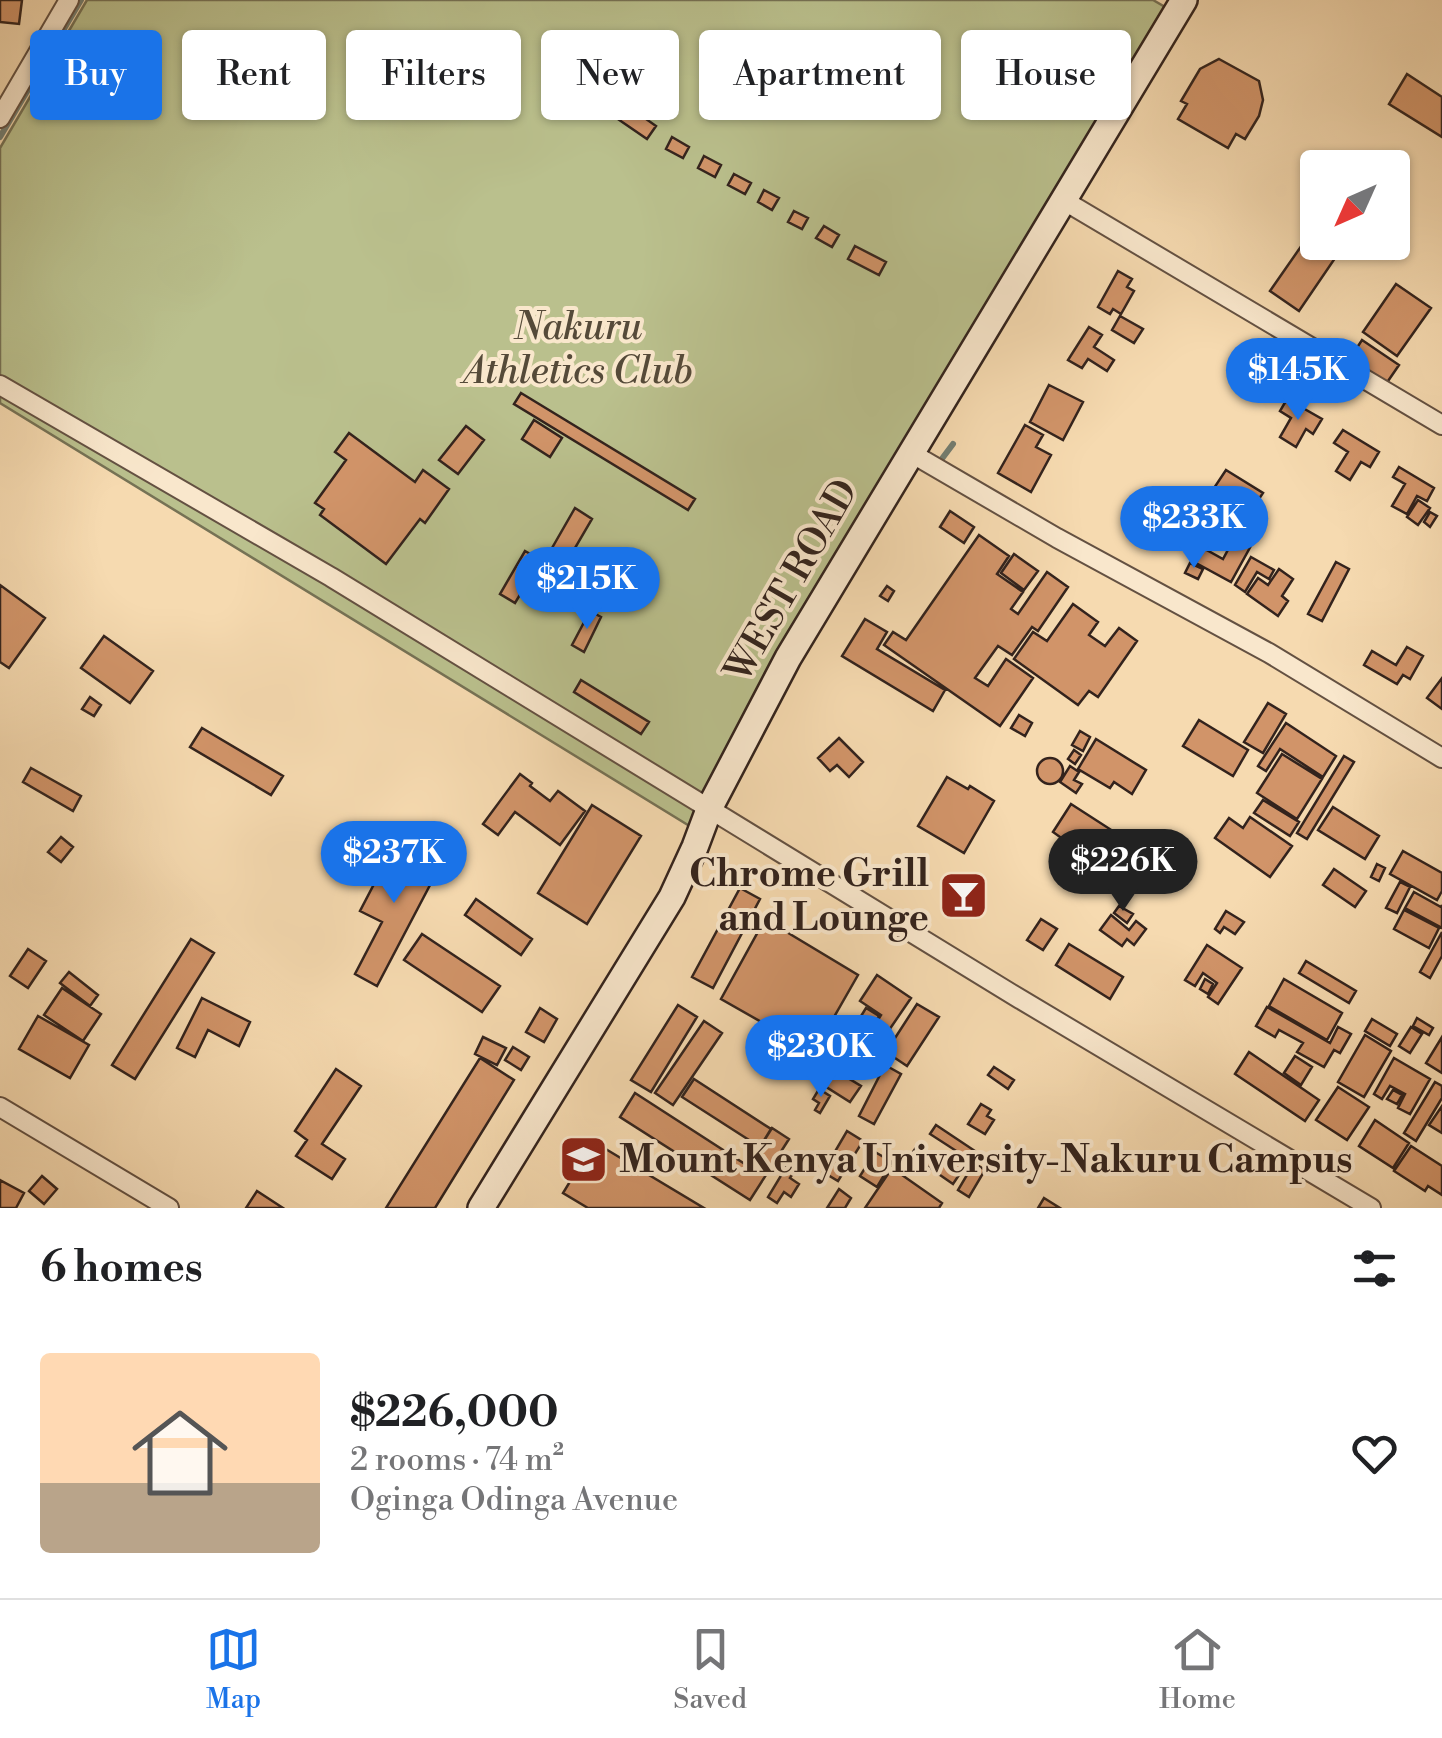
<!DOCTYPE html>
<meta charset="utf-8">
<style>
:root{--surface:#fff;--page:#f2f2f2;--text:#202124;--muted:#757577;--line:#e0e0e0;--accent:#1a73e8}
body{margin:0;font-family:"Libre Bodoni",serif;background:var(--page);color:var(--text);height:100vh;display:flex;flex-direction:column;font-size:38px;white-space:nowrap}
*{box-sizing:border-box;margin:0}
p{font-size:32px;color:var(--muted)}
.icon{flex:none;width:55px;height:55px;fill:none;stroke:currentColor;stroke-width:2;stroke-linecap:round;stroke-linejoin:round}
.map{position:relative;height:1208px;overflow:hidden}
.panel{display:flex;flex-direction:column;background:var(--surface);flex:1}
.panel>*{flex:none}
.banner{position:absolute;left:30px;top:30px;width:1382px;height:90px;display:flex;gap:20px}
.needle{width:65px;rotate:225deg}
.tools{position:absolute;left:1300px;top:150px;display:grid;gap:20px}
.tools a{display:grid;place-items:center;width:110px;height:110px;border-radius:10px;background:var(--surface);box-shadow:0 2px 8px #0004;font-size:50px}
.price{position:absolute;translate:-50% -85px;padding:0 22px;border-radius:35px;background:var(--accent);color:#fff;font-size:32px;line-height:65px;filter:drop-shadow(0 2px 5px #0008)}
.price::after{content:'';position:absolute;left:50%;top:60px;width:30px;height:22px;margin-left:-15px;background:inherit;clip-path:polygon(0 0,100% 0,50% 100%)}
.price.current{background:#222;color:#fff}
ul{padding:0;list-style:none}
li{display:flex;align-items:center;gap:30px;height:250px;padding:0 40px}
li span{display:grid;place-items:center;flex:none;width:280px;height:200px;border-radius:10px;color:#555}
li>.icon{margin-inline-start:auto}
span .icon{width:120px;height:120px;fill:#fffc;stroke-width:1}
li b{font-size:42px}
h2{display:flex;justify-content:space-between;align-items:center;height:120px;padding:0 40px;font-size:42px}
.tag{padding:0 35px;border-radius:10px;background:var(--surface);box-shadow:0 2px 8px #0004;font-size:35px;line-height:90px}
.tag.current{background:var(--accent);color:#fff}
.tabs{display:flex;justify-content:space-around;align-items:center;height:140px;border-top:2px solid var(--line);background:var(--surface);font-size:28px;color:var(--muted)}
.tabs a{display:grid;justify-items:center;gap:5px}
.tabs .current{color:var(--accent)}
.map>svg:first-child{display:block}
.green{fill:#bac08d;stroke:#767255;stroke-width:2.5}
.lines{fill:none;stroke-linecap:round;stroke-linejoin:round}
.stream{stroke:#737e72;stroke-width:6}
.building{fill:#d19469;stroke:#33231d;stroke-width:2.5}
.street-casing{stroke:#645142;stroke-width:22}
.secondary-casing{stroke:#33231d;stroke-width:30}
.street{stroke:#f9e7cc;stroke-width:18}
.secondary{stroke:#f9e7cc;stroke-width:25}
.labels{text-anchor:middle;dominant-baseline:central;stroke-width:8;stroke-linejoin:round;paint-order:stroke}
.park-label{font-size:38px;font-style:italic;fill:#554a39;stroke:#f9e7cc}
.street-label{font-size:38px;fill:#33231d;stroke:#f9e7cc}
.poi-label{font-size:38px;font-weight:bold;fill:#33231d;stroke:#f9e7cc;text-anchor:end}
</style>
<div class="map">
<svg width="1442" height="1208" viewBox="0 0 1442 1208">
<rect width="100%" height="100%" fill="#f6dab0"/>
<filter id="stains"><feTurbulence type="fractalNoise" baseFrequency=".002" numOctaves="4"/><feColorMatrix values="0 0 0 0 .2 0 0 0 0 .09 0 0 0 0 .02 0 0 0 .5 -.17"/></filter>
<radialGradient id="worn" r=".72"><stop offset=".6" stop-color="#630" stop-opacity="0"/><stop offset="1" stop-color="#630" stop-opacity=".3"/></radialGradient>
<path class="green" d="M87,0H1153L1177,14L701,833L0,403V148Z"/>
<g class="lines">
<path class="stream" d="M0,137L81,0
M938,464L953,444"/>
</g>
<path class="building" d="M0,0H22L19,24L0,22Z
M1219,59L1259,81L1263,100L1259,116L1245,139L1236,134L1228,148L1178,119L1187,104L1181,101L1200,69Z
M1407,74L1442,97V137L1389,104Z
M622,102L656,126L647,139L612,115Z
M672,137L689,147L683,158L666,149Z
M1367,153L1386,168H1357Z
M704,156L721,165L715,177L698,168Z
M734,174L751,183L745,194L728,185Z
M764,190L779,198L772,210L758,202Z
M794,211L808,218L802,229L788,222Z
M1318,222V242H1346L1299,311L1270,291Z
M824,226L839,235L832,247L816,238Z
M855,246L886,262L879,275L848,259Z
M1118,271L1132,279L1127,287L1134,291L1121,314L1113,309L1110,314L1098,307Z
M1396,284L1431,308L1397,356L1363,332Z
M1120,316L1143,329L1134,343L1112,330Z
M1089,327L1102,335L1094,347L1114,360L1107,371L1088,359L1082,368L1068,360Z
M1362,340L1399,365L1386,384L1349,360Z
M1049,385L1083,402L1063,440L1030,422Z
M521,393L695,499L688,510L514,404Z
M1287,399L1322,419L1313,434L1306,429L1296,447L1280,437L1291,418L1280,411Z
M534,420L562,438L550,457L522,439Z
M1025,425L1043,435L1036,447L1051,455L1031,492L998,473Z
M466,426L484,440L458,474L439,460Z
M1343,430L1379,452L1370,467L1361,462L1350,480L1336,471L1348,452L1334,443Z
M349,433L415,482L423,470L449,489L425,523L420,519L386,564L320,515L324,509L315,503L346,460L335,452Z
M1399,467L1434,488L1427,501L1417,496L1407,514L1392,506L1405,484L1393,477Z
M1226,470L1263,493L1251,511L1214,488Z
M1160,496L1182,509L1161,543L1127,523L1138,503L1152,511Z
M1418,500L1430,508L1418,525L1407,517Z
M575,508L592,519L561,572L544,562Z
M950,511L974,527L964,543L940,527Z
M1430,512L1437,516L1430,527L1424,522Z
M1237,533L1253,542L1231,582L1196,563L1203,548L1223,559Z
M979,535L1009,556L997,574L1023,592L1011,609L1018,614L1047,572L1068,587L1038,631L1032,627L1012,655L998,646L975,678L988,686L1006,659L1033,678L1000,726L884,645L893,632L906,640Z
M622,550L630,554L617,587L608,583Z
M525,551L541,560L515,603L500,594Z
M1014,554L1038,571L1024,590L1001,573Z
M1251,557L1274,570L1269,579L1257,572L1245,592L1235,585Z
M1336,562L1349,569L1322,621L1308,614Z
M1190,563L1203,569L1198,579L1185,573Z
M1279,569L1293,579L1282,596L1288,601L1278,616L1247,594L1258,578L1268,585Z
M0,585L45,618L9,668L0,662Z
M887,586L894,591L888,601L880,596Z
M1073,604L1098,622L1089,635L1105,646L1119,628L1137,641L1098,697L1089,691L1078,705L1014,659L1033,632L1047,641Z
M590,611L601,617L584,652L572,645Z
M865,619L887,632L877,649L945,690L933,711L842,656Z
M104,636L153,671L130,703L81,668Z
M1407,647L1423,656L1410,679L1403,675L1397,684L1364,665L1372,651L1396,665Z
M1442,678V709L1427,698Z
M581,680L649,722L641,734L574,692Z
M90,697L101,705L94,716L82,709Z
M1268,703L1286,714L1263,753L1244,742Z
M1019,715L1032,723L1025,736L1011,728Z
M1199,720L1248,750L1233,776L1183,746Z
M1286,723L1336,756L1323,777L1280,749L1266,771L1258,766Z
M202,728L283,776L271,795L190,747Z
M1080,731L1090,737L1083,751L1072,745Z
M839,738L863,762L849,777L837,765L830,771L818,758Z
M1096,739L1146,770L1132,794L1114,782L1110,788L1078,769Z
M1074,750L1081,755L1075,764L1068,759Z
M1282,754L1322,779L1297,819L1257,793Z
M1344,756L1354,762L1307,839L1297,833Z
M1037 771a13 13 0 1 1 26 0a13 13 0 1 1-26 0Z
M1070,766L1079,772L1074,780L1082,784L1076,793L1060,782Z
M31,768L81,796L73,811L23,782Z
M520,774L532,783L530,786L550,801L558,791L585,811L560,845L515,812L498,835L483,824Z
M947,777L968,789L970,786L994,801L964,853L918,826Z
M1263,800L1299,822L1290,836L1254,813Z
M1071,804L1116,833L1093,868L1070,853L1074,847L1053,832Z
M592,805L641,836L587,924L538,893Z
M1333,807L1379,836L1365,859L1318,830Z
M1250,817L1292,846L1270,877L1215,838L1229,818L1243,828Z
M61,837L73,847L61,862L48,852Z
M396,842L440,866L377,986L355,974L382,922L360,911Z
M1403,851L1442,873V891L1437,900L1390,874Z
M1377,864L1385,868L1379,881L1371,877Z
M1334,869L1366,891L1355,907L1323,885Z
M1400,882L1410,887L1397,913L1386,908Z
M740,888L760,899L713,988L692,977Z
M1414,892L1441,907L1442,905V928L1405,908Z
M476,899L532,939L521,955L465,915Z
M1119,906L1133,914L1127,923L1114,913Z
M1404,910L1439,928L1429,948L1394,929Z
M1226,911L1244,922L1235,934L1224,927L1220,933L1215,929Z
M1111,915L1129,930L1136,921L1146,929L1134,945L1127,939L1122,946L1100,930Z
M765,919L858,975L814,1052L721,999Z
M1041,919L1057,929L1043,950L1027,940Z
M1442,932V956L1430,978L1420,972Z
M422,934L500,986L482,1012L404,960Z
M191,939L214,953L135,1079L112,1065Z
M1069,944L1123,977L1110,999L1056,965Z
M1207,945L1242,968L1218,1004L1208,997L1217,983L1203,973L1195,986L1185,980Z
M28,949L46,961L28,988L10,976Z
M1306,961L1356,991L1349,1003L1299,973Z
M69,972L98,995L90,1006L60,983Z
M877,975L911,998L885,1036L873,1028L881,1015L860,1001Z
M1205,979L1213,984L1208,994L1200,989Z
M1284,979L1342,1013L1327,1040L1269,1006Z
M62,988L101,1014L83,1041L44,1015Z
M202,998L250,1022L239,1046L208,1030L195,1057L177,1048Z
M917,1004L939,1017L907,1066L886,1052Z
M678,1005L697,1017L651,1092L631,1080Z
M1267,1007L1330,1043L1338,1027L1351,1034L1340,1053L1334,1050L1324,1067L1297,1052L1303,1043L1279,1030L1275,1037L1256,1026Z
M540,1008L557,1019L544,1042L526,1032Z
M866,1008L879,1016L843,1075L861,1086L850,1102L820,1083Z
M38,1016L89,1045L70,1078L19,1049Z
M1417,1018L1433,1028L1429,1035L1413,1026Z
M1372,1019L1397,1034L1390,1046L1365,1031Z
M704,1021L722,1033L673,1105L655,1093Z
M1411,1027L1422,1034L1410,1053L1399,1046Z
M1365,1035L1391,1051L1364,1097L1338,1082Z
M483,1037L506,1048L497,1065L475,1054Z
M1442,1037V1073L1426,1063Z
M513,1047L529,1057L521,1070L505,1060Z
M1249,1052L1319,1100L1305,1121L1235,1074Z
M1295,1056L1312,1067L1301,1085L1284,1073Z
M480,1058L514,1080L435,1208H386Z
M1394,1058L1430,1079L1410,1114L1398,1108L1405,1094L1390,1086L1382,1099L1374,1094Z
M885,1065L901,1074L874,1124L859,1116Z
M994,1067L1014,1080L1008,1089L988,1075Z
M336,1069L361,1086L322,1144L345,1159L332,1179L296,1156L307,1140L295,1131Z
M694,1079L771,1129L760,1147L682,1097Z
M1435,1082L1442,1086V1098L1416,1141L1404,1133Z
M1338,1087L1369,1107L1347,1140L1316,1120Z
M819,1089L830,1096L820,1113L815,1110L819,1103L813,1099Z
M1393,1090L1402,1095L1397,1104L1387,1099Z
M635,1093L748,1166L772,1128L789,1139L750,1200L620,1117Z
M981,1104L991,1110L987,1116L994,1120L985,1134L968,1124Z
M1442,1106V1133L1429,1125Z
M1375,1120L1409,1143L1393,1168L1359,1146Z
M936,1125L975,1151L953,1184L911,1155L917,1146L951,1169L961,1154L930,1134Z
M847,1131L863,1141L838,1181L823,1172Z
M594,1142L704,1208H588L563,1193Z
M1411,1146L1442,1166V1195L1428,1186L1425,1191L1394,1171Z
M875,1152L892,1162L877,1187L860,1176Z
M791,1159L799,1164L790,1178L799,1184L791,1197L784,1192L777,1203L768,1197Z
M974,1163L985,1170L969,1197L958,1190Z
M892,1168L942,1203L939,1208H865Z
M42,1176L57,1189L44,1204L29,1191Z
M0,1180L24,1193L16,1208H0Z
M839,1189L851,1198L845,1208H827Z
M257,1191L283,1208H246Z
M1044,1198L1060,1208H1038Z"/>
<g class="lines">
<defs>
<path id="street" d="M0,118L69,0
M1063,200L1442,425
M0,385L331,577L1020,999L1371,1208
M911,453L1057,538L1269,653L1442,758
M0,1107L169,1208"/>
<path id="secondary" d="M481,1208L672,897L695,847L710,807L788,658L1184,0"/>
</defs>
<use href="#street" class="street-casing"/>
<use href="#secondary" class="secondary-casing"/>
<use href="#street" class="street"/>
<use href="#secondary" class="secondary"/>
</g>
<defs>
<symbol id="bar-square" viewBox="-11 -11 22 22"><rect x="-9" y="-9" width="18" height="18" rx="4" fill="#8f2418" stroke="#f9e7cc"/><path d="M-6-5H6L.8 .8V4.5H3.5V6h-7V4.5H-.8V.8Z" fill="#fff"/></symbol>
<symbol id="university-square" viewBox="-11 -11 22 22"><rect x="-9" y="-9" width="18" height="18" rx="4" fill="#8f2418" stroke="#f9e7cc"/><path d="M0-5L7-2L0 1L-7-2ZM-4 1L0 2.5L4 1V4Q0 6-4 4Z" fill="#fff"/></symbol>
</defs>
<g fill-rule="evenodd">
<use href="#bar-square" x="936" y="868" width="55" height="55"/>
<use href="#university-square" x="556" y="1132" width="55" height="55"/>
</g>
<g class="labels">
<g class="park-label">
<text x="578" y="327">Nakuru<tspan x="578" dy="44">Athletics Club</tspan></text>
</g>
<g class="street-label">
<text transform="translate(792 581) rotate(-60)">WEST ROAD</text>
</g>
<g class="poi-label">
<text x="929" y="874">Chrome Grill<tspan x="929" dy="44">and Lounge</tspan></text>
<text x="619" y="1160" text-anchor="start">Mount Kenya University-Nakuru Campus</text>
</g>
</g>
<rect width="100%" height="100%" filter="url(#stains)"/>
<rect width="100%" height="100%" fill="url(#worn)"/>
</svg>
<div class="tools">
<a><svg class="needle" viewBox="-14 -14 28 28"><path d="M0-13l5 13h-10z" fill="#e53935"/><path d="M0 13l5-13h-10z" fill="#757577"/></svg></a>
</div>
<b class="price" style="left:1298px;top:423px">$145K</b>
<b class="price" style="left:1194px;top:571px">$233K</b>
<b class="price" style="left:587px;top:632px">$215K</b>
<b class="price" style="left:394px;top:906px">$237K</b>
<b class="price current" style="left:1123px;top:914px">$226K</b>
<b class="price" style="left:821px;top:1100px">$230K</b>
<div class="banner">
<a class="tag current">Buy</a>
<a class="tag">Rent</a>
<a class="tag">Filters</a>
<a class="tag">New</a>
<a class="tag">Apartment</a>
<a class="tag">House</a>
</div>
</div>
<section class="panel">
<h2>6 homes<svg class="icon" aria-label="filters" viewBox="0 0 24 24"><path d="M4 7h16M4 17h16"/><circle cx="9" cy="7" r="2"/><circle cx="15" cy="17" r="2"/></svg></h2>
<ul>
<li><span style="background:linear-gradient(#ffd9b3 65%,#b9a48a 0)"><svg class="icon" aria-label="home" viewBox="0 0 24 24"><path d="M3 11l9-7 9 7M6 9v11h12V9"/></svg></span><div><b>$226,000</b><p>2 rooms · 74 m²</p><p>Oginga Odinga Avenue</p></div><svg class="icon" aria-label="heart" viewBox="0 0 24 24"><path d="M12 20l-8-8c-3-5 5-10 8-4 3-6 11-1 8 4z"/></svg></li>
</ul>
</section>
<nav class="tabs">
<a class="current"><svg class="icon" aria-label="map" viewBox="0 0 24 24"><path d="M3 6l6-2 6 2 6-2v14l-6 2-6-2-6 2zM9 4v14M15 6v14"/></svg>Map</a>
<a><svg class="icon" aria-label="saved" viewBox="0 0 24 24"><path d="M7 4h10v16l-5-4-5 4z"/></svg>Saved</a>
<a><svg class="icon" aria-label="home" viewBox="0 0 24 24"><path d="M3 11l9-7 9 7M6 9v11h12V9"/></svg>Home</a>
</nav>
